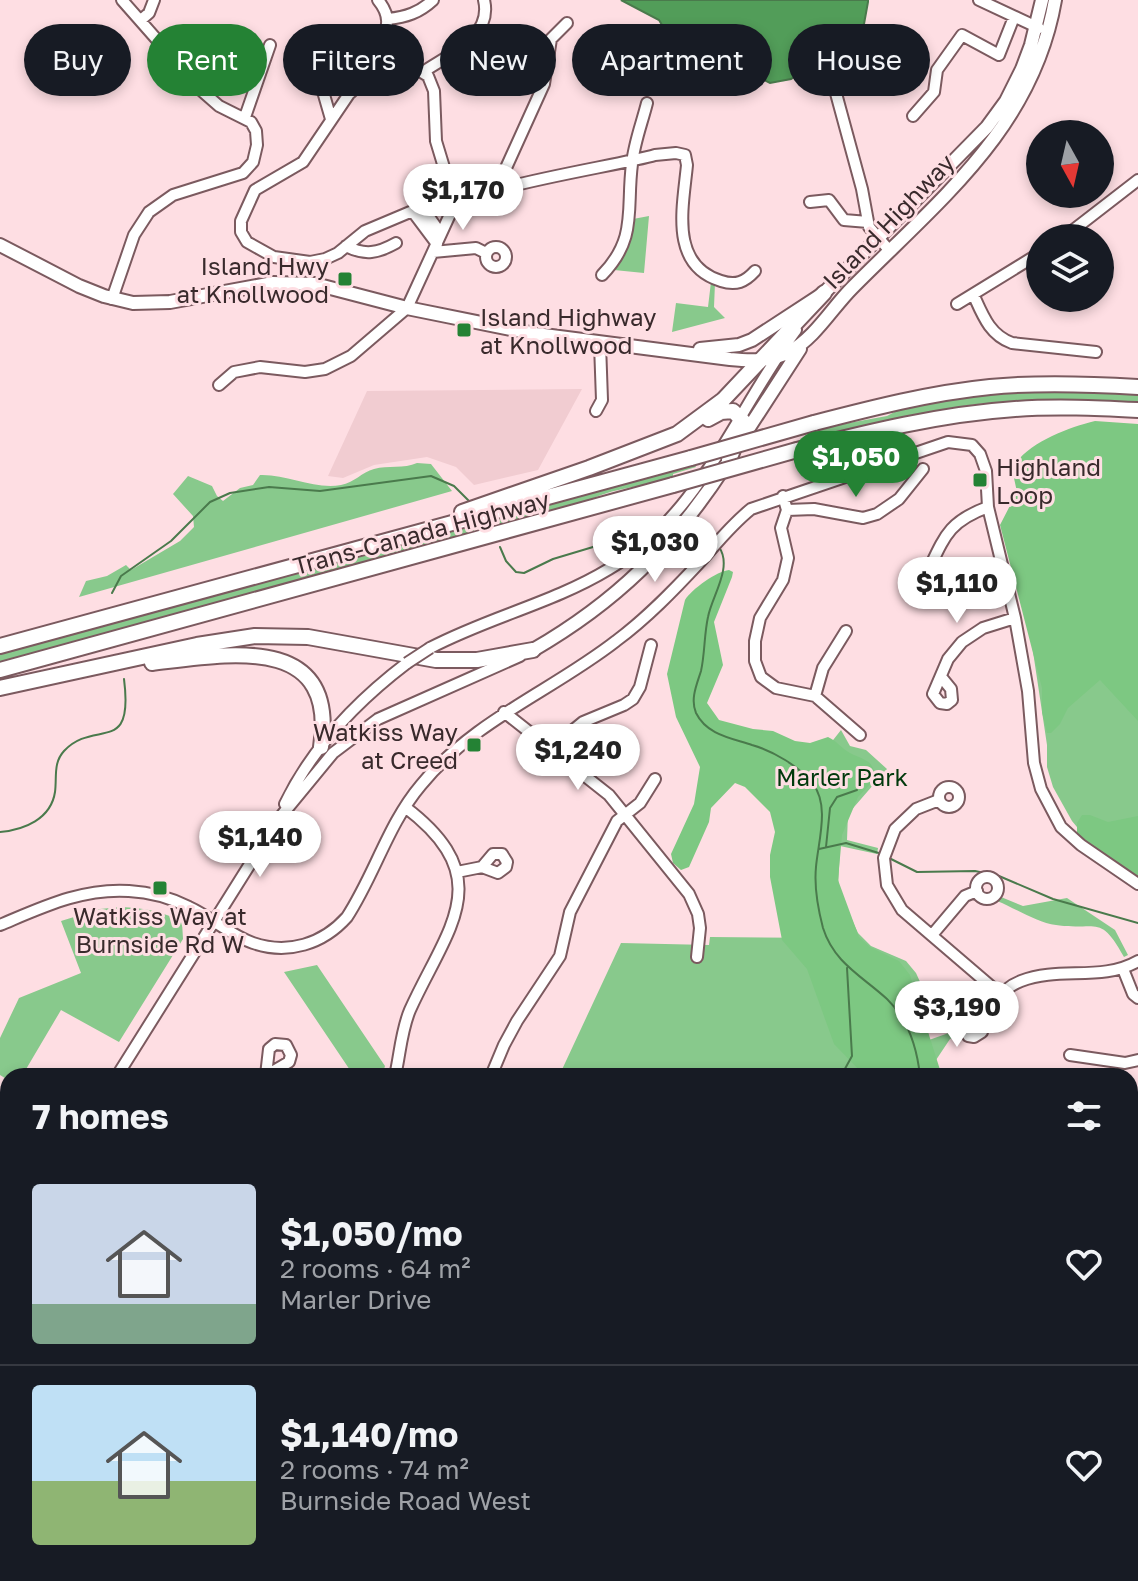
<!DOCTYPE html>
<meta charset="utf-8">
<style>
:root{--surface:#171b24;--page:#20242c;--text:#f1f3f6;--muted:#9ea1a6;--line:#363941;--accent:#248234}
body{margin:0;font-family:"Golos Text",sans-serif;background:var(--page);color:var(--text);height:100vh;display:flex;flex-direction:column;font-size:30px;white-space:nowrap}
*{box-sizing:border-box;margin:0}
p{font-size:26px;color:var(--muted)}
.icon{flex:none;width:44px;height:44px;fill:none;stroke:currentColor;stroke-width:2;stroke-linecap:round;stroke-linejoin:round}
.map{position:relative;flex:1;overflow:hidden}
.drawer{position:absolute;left:0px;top:1068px;width:1138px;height:514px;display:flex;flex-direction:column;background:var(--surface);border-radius:24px 24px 0 0;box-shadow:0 4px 12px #0003}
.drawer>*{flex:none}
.hud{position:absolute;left:24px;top:24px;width:1090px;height:72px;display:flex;gap:16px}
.needle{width:52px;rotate:172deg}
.fabs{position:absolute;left:1026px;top:120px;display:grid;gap:16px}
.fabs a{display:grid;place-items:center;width:88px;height:88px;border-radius:50%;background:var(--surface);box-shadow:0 4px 12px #0003;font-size:40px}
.price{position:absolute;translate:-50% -68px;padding:0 18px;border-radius:28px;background:#fff;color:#222;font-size:26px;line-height:52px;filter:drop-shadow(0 2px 4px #0008)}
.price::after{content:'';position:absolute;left:50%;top:48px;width:24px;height:18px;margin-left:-12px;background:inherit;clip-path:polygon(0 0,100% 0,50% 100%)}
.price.active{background:var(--accent);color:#fff}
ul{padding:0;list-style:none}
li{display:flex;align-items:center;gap:24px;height:200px;padding:0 32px}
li+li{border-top:2px solid var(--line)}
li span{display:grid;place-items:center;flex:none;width:224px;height:160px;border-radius:8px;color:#555}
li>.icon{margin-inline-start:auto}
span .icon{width:96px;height:96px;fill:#fffc;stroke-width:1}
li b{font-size:34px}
h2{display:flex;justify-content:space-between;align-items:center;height:96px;padding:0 32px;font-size:34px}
.tag{padding:0 28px;border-radius:36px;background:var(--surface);box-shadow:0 4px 12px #0003;font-size:28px;line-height:72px}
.tag.active{background:var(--accent);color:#fff}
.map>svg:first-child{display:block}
.built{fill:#f1ccd1}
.green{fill:#88c98c}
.forest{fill:#7dc882}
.water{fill:#529d59;stroke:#4a7a4c;stroke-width:2}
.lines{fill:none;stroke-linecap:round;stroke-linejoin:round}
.stream{stroke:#4a7a4c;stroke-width:2}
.minor-casing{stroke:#7b5a5f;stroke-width:14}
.major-casing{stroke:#7b5a5f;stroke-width:16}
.highway-casing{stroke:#7b5a5f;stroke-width:18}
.minor{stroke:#fff;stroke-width:10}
.major{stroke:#fff;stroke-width:12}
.highway{stroke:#fff;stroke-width:14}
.minor-bridge-casing{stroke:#7b5a5f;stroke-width:14;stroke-linecap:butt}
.highway-bridge-casing{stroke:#7b5a5f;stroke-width:18;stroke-linecap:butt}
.minor-bridge{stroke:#fff;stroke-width:10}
.highway-bridge{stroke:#fff;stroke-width:14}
.poi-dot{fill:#248234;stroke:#fedee3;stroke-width:3}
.labels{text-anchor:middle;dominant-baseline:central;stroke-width:6;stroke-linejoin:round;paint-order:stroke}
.street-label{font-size:24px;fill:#392a2c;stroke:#fedee3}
.poi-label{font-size:24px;fill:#392a2c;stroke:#fedee3;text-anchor:end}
.park-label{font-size:24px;fill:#00390c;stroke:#fedee3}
</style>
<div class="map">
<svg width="1138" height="1581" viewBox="0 0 1138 1581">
<rect width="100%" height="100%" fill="#fedee3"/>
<path class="built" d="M582,389L538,470L474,485L456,467L427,457L374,465L343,478L328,476L367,391Z"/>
<path class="green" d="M649,216L644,273L614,270L628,244L633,219Z
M711,282L715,283L714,307L725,318L672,332L676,303L708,307Z
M1032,390L1138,392V403C1082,400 1026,398 971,405C911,413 853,429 795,445L794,442L817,435L816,429L887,416L902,408L956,397Z
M1138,429V874L1086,838L1072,821L1053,787L1047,767V745L1029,625Z
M417,463L431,464L452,491L79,597L86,581L107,576L126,565L131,570L180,541L194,527L193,516L173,494L188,476L212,486L217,496L223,501L240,488L253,485L260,475C287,474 315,490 341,485C354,483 362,472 374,469C388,465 404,469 417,463Z
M694,463L696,467L673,474V478C645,487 612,487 586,502L0,665V654Z
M841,730L850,746L866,750L887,769L848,814L847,840L878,848L877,854L840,846L838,889L858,933L871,946L906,961L916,973L921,984L929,1040L957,1030L959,1035L950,1039L934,1063L937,1076H559L621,943L709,945L710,937L829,938L804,777Z
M1001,897L1023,906L1067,898L1115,930L1128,955L1124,957C1100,913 1097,931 1056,925C1037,923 1015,908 997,901Z
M121,907C143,908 163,911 182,922L183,939L119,1042L61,1010L22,1076H8V1080L0,1075V1038L19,998L81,973L61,921L100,909Z
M317,965L385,1066L382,1076H354L284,972Z
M1130,1117L1138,1119V1581H326L329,1574H1130Z"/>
<path class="forest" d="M1095,421L1138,424V721L1100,680L1068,708L1060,724L1051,733H1047L1042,712V688L1000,525L1017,492L1012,469C1026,443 1067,428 1095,421Z
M729,570L733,572L732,577L714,622L723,665L707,703L719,720L753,729L773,731L795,741L810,743L828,737C837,741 841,748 850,753C865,761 874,759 875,779L858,797L842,835L838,880L859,937L870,947L899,961L910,975L942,1076H865L834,1044L807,969L782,940L770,877V855L775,832L770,812L745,787L735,783L711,808L709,822L689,867L681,870L673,863L671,854L694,804L700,767L676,717L667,674L685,600C692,589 717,571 729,570Z
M1082,815H1090L1108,822L1138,816V881L1077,837V823Z
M1130,1124L1138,1126V1581H1043L1039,1574H1130Z"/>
<path class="water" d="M621,0H868V2L864,24L846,45L791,79L770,83L708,52L688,49L668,35L659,20Z"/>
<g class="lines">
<path class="stream" d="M690,526L712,539
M500,547L506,561L516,572L524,573L553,559L593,547L626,525L660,522
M719,547C733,567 712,596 708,617C704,635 705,653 701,671C697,684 690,699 696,713C707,735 731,738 752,745C773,751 799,766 813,784C830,806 818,842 816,867C814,887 818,909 823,928C834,963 862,976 887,999C908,1019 917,1048 920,1076
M112,593L121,576L171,541L210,502L230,493L269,487L320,491L431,476L454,486L470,502
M0,832C24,830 51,819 55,792C57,777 53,763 64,751C95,718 134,757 124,679
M826,847L830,808L837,797L857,790
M819,849L846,843L882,854
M887,857L917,872L975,871L999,876L1053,899L1138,923
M841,1076L852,1056L847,968
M1130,1566L1138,1573"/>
<defs>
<path id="minor" d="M378,0C402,29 370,42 380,69
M979,0L1039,28
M142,19L149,13L154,0
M388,19C406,17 419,13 433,0
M341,43L376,59
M410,65L428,76L434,91L436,141L446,174L443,187L422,207L365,231L338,253L325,259L310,262L274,257L247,242L241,232V221L255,190L303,162L349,94L376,70Z
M423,72C449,54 493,37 484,0
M834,86L862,189L869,227L889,250
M322,88L331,119
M913,116L934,92L937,70L962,35L999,55L1014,17
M245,117L270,45
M496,190L544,84L551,39L567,23
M810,202L829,200L844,220L868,222
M422,207L441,234
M413,212L437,244
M1063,238L1138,180
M346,246C365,256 378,253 396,243
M486 257a10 10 0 1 1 20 0a10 10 0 1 1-20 0Z
M433,252L476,248L486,253
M602,275C638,238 626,209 632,164C634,143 642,123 647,103
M974,296C983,316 990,335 1012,343L1096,352
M112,299L134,235L149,212L173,195L243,173L253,162L257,145L256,131L251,122L219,106L203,92L122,0
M957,304L1040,253
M219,385L234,372L260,367L305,372L325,369L351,356L407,308L452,210C470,187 618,166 655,155L676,153L685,155L687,165C683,207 669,265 721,281C736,286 745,282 755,271
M596,411L602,400L600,344
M783,496L787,510L781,528L788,558L783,580L760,618L755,641V661L761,677L776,688L815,696L860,735
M787,510L814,509L863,518L877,514L899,499L923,469
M929,569C945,535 950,521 988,507
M430,648C489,617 553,603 609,569C700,516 736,411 796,330
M942,678L951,689L952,700L947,704L940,703L933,694L948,659L962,642L983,628L1015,618
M815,696L823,668L846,631
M504,712L609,795L689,894L698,914L700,928L697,957
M550,749L583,722L624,705L633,699L640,687L651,645
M939 797a10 10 0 1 1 20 0a10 10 0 1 1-20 0Z
M939,800L916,809L895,829L884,858L887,885L902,910L1000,994
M285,804C312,748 357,701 407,663
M457,872L482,867L498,873L506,867L507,862L502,854H493L482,867
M976 888a11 11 0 1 1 22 0a11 11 0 1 1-22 0Z
M0,925C43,907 82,888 129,891C149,892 171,898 189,907C211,917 230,935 253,943C288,955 323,944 347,917C375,874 388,824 421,785C474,720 552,691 616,641C647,618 674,590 700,562C717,543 731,525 751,509L948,442L972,445L980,454L986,471L988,507L1015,618L1028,691L1034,763L1041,789L1061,827L1081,845L1138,884
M932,935L965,896L977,891
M1123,969L1133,994L1138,998
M982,1015V1032L974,1037L968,1036L964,1026L966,1022C972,1018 979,1018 983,1014C998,1003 1000,989 1021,981C1060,966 1101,982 1138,961
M1070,1055L1125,1063L1138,1060
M117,1076L277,821L333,753L378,719L520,656
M265,1076L289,1062L291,1055L286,1045L275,1044L269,1049L266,1075
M395,1076C400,1055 401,1031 410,1010C447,928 500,879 405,807
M491,1076L504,1045L517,1021L560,956L570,912L617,821L640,803L655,779
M0,1325L8,1329
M0,1567L8,1548"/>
<path id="major" d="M0,245L79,286L104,296L133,303L170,302L273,283L315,284L407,308L536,334L730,359C750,361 770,362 789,352C815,338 832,308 852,288C939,200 1033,128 1055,0
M700,349L739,345L752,340L824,293L987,127L1006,101L1022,69L1031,45L1042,0
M743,437L800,349
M533,650C616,602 673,546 725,466"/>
<path id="highway" d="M708,419L721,412L733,411L744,422L729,460
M814,423C872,408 930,393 990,387C1039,382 1089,384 1138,387
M797,450C868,432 941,414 1015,409C1056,406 1097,408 1138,410
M462,512L589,468L677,434L723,400L824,293
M0,646L691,458
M152,663C227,654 338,632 321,747
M0,670L673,485
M0,688L197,645L255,636L308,637L436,660H477L533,650"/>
</defs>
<use href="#minor" class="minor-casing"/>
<use href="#major" class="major-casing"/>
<use href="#highway" class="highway-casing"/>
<use href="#minor" class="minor"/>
<use href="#major" class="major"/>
<use href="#highway" class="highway"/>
<defs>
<path id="minor-bridge" d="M407,663L430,648"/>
<path id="highway-bridge" d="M691,458L814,423
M673,485L797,450"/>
</defs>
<use href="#minor-bridge" class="minor-bridge-casing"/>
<use href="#highway-bridge" class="highway-bridge-casing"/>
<use href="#minor-bridge" class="minor-bridge"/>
<use href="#highway-bridge" class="highway-bridge"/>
</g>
<g class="poi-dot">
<rect x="337" y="271" width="16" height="16" rx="4"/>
<rect x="456" y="322" width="16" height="16" rx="4"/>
<rect x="972" y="472" width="16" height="16" rx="4"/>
<rect x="466" y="737" width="16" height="16" rx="4"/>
<rect x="152" y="880" width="16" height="16" rx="4"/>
</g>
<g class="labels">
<g class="street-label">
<text transform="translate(888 221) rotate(-46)">Island Highway</text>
<text transform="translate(421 532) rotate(-15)">Trans-Canada Highway</text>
</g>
<g class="poi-label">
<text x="329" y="265">Island Hwy<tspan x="329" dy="28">at Knollwood</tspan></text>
<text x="480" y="316" text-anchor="start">Island Highway<tspan x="480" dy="28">at Knollwood</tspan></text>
<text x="996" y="466" text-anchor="start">Highland<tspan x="996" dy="28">Loop</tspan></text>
<text x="458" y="731">Watkiss Way<tspan x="458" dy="28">at Creed</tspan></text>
<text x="160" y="915" text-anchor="middle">Watkiss Way at<tspan x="160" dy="28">Burnside Rd W</tspan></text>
</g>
<g class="park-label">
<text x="842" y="776">Marler Park</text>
</g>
</g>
</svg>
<div class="fabs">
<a><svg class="needle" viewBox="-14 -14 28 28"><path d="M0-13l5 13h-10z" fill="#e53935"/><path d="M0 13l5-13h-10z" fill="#9ea1a6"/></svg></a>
<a><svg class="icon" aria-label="layers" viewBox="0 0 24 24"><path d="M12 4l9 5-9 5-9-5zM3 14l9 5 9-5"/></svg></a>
</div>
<b class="price" style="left:463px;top:232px">$1,170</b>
<b class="price active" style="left:856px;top:499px">$1,050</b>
<b class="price" style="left:655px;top:584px">$1,030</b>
<b class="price" style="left:957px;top:625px">$1,110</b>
<b class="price" style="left:578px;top:792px">$1,240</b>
<b class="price" style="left:260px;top:879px">$1,140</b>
<b class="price" style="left:957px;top:1049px">$3,190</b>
<div class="hud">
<a class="tag">Buy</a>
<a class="tag active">Rent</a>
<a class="tag">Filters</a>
<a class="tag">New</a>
<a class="tag">Apartment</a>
<a class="tag">House</a>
</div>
<section class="drawer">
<h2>7 homes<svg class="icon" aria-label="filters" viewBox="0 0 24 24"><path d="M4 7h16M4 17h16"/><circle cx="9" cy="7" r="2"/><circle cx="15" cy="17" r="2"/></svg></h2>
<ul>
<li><span style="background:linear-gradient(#c9d6e8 75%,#7fa58c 0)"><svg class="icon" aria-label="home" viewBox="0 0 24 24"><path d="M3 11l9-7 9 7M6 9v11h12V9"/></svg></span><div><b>$1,050/mo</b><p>2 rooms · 64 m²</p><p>Marler Drive</p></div><svg class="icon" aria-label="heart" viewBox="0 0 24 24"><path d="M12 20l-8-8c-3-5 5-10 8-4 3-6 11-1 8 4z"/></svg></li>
<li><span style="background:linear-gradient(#bfe0f5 60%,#8fb573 0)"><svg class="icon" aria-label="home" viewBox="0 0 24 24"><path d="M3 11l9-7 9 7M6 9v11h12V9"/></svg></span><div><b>$1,140/mo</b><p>2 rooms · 74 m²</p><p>Burnside Road West</p></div><svg class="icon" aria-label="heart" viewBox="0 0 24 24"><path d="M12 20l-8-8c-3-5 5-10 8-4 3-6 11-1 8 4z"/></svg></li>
</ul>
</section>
</div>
